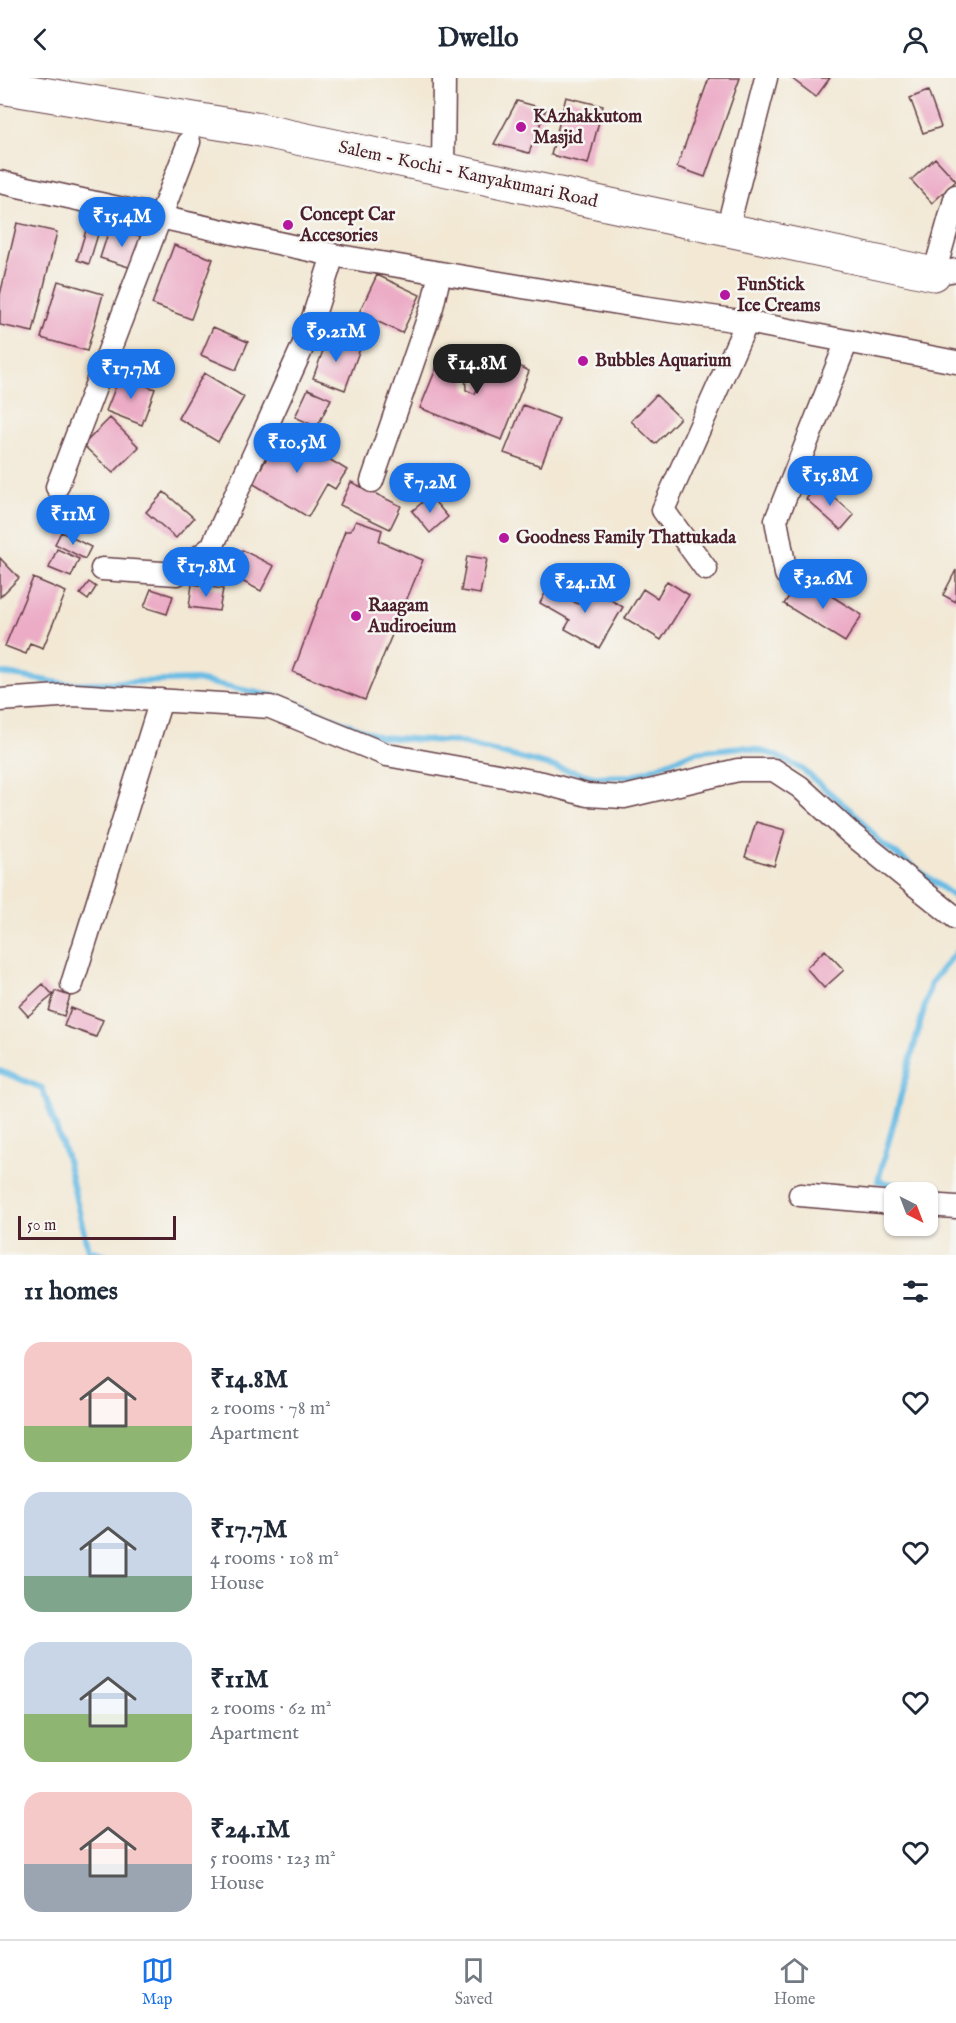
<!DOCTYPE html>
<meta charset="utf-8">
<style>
:root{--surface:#fff;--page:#f2f2f3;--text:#1f2937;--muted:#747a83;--line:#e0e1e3;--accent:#1a73e8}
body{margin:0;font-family:"IM FELL English",serif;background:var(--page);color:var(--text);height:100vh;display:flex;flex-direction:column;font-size:22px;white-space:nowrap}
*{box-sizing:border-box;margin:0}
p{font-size:20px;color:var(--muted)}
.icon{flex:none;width:33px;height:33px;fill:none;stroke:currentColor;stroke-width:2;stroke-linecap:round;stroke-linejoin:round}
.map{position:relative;height:1177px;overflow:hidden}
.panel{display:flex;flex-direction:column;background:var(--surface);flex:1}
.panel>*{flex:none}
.needle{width:39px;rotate:138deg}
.buttons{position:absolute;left:884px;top:1104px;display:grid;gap:12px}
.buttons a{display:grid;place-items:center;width:54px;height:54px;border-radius:12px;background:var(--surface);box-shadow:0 2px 4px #0004;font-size:30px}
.scale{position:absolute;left:18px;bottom:15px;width:158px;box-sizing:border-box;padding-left:6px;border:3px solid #4a1f2b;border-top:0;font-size:16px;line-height:21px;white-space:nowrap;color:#4a1f2b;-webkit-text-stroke:4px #f6f6f2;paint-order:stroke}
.price{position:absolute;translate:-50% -51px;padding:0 14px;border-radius:21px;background:var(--accent);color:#fff;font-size:20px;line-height:39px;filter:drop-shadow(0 2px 3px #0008)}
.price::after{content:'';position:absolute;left:50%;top:36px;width:18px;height:14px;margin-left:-9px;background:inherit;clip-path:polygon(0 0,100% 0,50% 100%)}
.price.active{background:#222;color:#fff}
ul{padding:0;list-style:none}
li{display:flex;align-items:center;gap:18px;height:150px;padding:0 24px}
li span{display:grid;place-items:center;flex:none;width:168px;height:120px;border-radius:18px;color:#555}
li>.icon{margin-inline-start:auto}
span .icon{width:72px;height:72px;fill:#fffc;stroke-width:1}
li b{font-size:26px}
h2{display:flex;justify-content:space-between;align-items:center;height:72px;padding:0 24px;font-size:26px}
header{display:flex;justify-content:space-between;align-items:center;height:78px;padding:0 24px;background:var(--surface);font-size:27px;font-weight:800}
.dock{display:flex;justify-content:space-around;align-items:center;height:84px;border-top:2px solid var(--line);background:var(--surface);font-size:16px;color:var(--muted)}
.dock a{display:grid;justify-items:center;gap:3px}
.dock .active{color:var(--accent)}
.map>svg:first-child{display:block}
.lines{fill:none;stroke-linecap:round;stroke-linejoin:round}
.stream{stroke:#68bbe4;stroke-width:6}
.building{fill:#ecacc6}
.minor-casing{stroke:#633d44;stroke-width:25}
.highway-casing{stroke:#633d44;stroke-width:35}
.minor{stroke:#fff;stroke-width:22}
.highway{stroke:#fff;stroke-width:33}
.poi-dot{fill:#b5179e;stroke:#f6f6f2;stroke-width:2}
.labels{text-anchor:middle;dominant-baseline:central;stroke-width:5;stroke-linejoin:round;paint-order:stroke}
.poi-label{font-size:18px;font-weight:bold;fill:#4a1f2b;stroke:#f6f6f2;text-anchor:start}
.street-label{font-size:18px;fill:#4a1f2b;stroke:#f6f6f2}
</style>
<header><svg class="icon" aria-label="back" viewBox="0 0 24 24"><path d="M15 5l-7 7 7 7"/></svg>Dwello<svg class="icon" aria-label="person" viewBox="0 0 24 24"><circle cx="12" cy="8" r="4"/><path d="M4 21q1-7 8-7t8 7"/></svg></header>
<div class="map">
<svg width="956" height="1177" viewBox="0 0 956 1177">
<rect width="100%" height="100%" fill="#f6f6f2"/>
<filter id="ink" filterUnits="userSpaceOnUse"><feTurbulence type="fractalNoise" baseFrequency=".0167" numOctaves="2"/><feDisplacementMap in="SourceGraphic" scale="12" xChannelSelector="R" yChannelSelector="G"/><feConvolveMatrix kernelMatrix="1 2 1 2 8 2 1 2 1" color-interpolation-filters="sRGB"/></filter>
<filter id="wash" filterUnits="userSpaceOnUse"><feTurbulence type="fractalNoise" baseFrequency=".008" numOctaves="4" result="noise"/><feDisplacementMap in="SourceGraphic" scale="24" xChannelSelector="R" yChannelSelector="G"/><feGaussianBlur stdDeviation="1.35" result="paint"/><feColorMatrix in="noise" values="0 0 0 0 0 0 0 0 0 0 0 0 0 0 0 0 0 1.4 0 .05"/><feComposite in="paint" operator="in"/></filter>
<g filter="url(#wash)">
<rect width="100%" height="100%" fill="#f2e8d4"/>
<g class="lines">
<path class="stream" d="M0,595L66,606L196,602L282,620L380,659L457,664L594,699L633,698L695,674L743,669L772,676L802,691L857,738L881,765L956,820
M0,993L42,1010L66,1078L88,1172L107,1177
M949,1118L878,1103L931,905L956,874"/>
</g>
<g id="blocks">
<path class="building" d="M709,0H740L705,99L677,89Z
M791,0H830L816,19Z
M928,13L941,49L923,55L910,20Z
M566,19L603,28L588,86L551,77Z
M517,23L546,31L529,75L494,66Z
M935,80L956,103L932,125L911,102Z
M17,145L57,154L33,254L0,247V217Z
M87,149L99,153L89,186L77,182Z
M110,149L144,159L135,191L100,180Z
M174,167L213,181L191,241L152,226Z
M377,197L420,217L402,255L359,235Z
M58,203L103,216L87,273L41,260Z
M213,249L248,264L236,292L201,277Z
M328,259L360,271L345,312L313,300Z
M491,273L529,293L502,362L420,330L440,281L465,292L466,312L475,316Z
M204,295L244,319L218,364L178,340Z
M120,298L155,311L142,347L106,333Z
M308,311L331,321L317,349L295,339Z
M656,317L680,340L655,366L631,343Z
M523,327L559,341L541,388L504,375Z
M110,340L139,369L113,395L83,367Z
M283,353L347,392L335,411L327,406L308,439L252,405Z
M351,404L401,428L390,451L340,427Z
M819,406L854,437L841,452L806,421Z
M164,414L194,440L176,460L146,434Z
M430,418L448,439L430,455L412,433Z
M356,443L382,452L379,463L423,482L365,622L293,594L345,453H350Z
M61,454L91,469L85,481L55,466Z
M57,471L79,481L71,499L49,490Z
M242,472L274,488L261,513L230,497Z
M467,478L487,481L480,516L461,513Z
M0,480L19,500L0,519Z
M956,492V524L943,517Z
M801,499L862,537L845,564L784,526Z
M33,500L66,514L43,570L30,565L26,576L5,568Z
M667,503L689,517L661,562L625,540L643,511L657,520Z
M89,504L96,509L88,522L80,516Z
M192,506L223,511L219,533L189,529Z
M588,509L623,529L599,570L565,551L570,542L540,525L548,510L578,526Z
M151,511L173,518L167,536L144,529Z
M756,744L785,752L774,788L745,779Z
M825,872L844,892L824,910L806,890Z
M43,906L53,917L28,938L19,928Z
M55,913L70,918L64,938L49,933Z
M71,930L103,942L96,959L64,948Z"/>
</g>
</g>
<g filter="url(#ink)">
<use href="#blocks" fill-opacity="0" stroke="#633d44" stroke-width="1.5"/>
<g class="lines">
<defs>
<path id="minor" d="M443,91L444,0
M0,104L333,177L642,229L747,244L956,284
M956,118L934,196L956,192
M727,152L766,0
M372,403L432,229L440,195
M57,409L189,64
M102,491L177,496L212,469L307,259L333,177
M706,491L663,432L747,244
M786,496L776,442L847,263
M0,622L74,617L270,629L387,677L543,705L587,717L624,719L738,692H774L800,709L849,754L956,840
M72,906L161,622
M800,1117L894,1125
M927,1127L956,1129"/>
<path id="highway" d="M0,9L255,51L934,196"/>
</defs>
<use href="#minor" class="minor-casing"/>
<use href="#highway" class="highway-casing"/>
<use href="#minor" class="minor"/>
<use href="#highway" class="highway"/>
</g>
</g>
<g class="poi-dot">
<circle cx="521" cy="49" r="6"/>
<circle cx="288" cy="147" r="6"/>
<circle cx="725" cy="217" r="6"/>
<circle cx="583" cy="283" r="6"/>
<circle cx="504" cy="460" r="6"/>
<circle cx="356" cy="538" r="6"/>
</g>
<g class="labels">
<g class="poi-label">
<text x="533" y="39">KAzhakkutom<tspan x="533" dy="21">Masjid</tspan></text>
<text x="300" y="137">Concept Car<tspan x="300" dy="21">Accesories</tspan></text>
<text x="737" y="207">FunStick<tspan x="737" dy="21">Ice Creams</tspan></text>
<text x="595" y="283">Bubbles Aquarium</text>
<text x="516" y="460">Goodness Family Thattukada</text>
<text x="368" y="528">Raagam<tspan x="368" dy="21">Audiroeium</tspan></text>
</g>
<g class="street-label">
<text transform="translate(468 97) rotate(12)">Salem - Kochi - Kanyakumari Road</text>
</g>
</g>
</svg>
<div class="buttons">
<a><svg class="needle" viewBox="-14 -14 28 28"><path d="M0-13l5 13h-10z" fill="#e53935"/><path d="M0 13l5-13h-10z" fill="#747a83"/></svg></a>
</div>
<div class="scale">50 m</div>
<b class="price" style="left:122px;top:170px">₹15.4M</b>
<b class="price" style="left:336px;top:285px">₹9.21M</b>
<b class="price active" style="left:477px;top:317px">₹14.8M</b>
<b class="price" style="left:131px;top:322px">₹17.7M</b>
<b class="price" style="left:297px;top:396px">₹10.5M</b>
<b class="price" style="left:830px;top:429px">₹15.8M</b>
<b class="price" style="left:430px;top:436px">₹7.2M</b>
<b class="price" style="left:73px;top:468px">₹11M</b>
<b class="price" style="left:206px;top:520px">₹17.8M</b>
<b class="price" style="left:823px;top:532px">₹32.6M</b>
<b class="price" style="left:585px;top:536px">₹24.1M</b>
</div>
<section class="panel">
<h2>11 homes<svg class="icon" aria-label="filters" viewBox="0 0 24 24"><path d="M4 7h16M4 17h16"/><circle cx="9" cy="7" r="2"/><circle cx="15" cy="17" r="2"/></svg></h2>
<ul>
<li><span style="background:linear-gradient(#f6c9c9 70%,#8fb573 0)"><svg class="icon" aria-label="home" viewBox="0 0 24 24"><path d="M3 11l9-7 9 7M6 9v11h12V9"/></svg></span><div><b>₹14.8M</b><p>2 rooms · 78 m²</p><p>Apartment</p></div><svg class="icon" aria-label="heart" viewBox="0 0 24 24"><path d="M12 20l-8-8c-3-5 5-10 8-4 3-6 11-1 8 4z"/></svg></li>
<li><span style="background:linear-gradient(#c9d6e8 70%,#7fa58c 0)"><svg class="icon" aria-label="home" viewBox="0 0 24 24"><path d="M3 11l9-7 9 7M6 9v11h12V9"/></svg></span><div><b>₹17.7M</b><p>4 rooms · 108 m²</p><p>House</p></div><svg class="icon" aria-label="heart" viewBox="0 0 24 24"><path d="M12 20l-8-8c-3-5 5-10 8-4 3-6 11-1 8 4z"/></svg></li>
<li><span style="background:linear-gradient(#c9d6e8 60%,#8fb573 0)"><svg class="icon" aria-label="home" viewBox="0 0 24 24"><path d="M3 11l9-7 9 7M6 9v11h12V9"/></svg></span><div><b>₹11M</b><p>2 rooms · 62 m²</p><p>Apartment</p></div><svg class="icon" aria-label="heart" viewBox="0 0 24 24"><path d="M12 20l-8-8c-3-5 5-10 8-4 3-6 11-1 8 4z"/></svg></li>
<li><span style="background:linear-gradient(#f6c9c9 60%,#9aa5b1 0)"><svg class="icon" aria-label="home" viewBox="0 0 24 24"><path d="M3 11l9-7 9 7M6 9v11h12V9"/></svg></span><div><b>₹24.1M</b><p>5 rooms · 123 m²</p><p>House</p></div><svg class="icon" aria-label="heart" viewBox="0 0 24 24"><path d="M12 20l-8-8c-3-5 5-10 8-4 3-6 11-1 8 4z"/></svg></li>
</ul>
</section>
<nav class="dock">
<a class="active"><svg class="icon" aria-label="map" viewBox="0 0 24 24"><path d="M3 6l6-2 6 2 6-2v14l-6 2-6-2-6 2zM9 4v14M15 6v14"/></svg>Map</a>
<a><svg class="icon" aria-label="saved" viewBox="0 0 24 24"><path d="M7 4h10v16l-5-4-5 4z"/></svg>Saved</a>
<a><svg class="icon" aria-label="home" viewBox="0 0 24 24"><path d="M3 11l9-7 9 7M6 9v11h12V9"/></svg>Home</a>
</nav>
